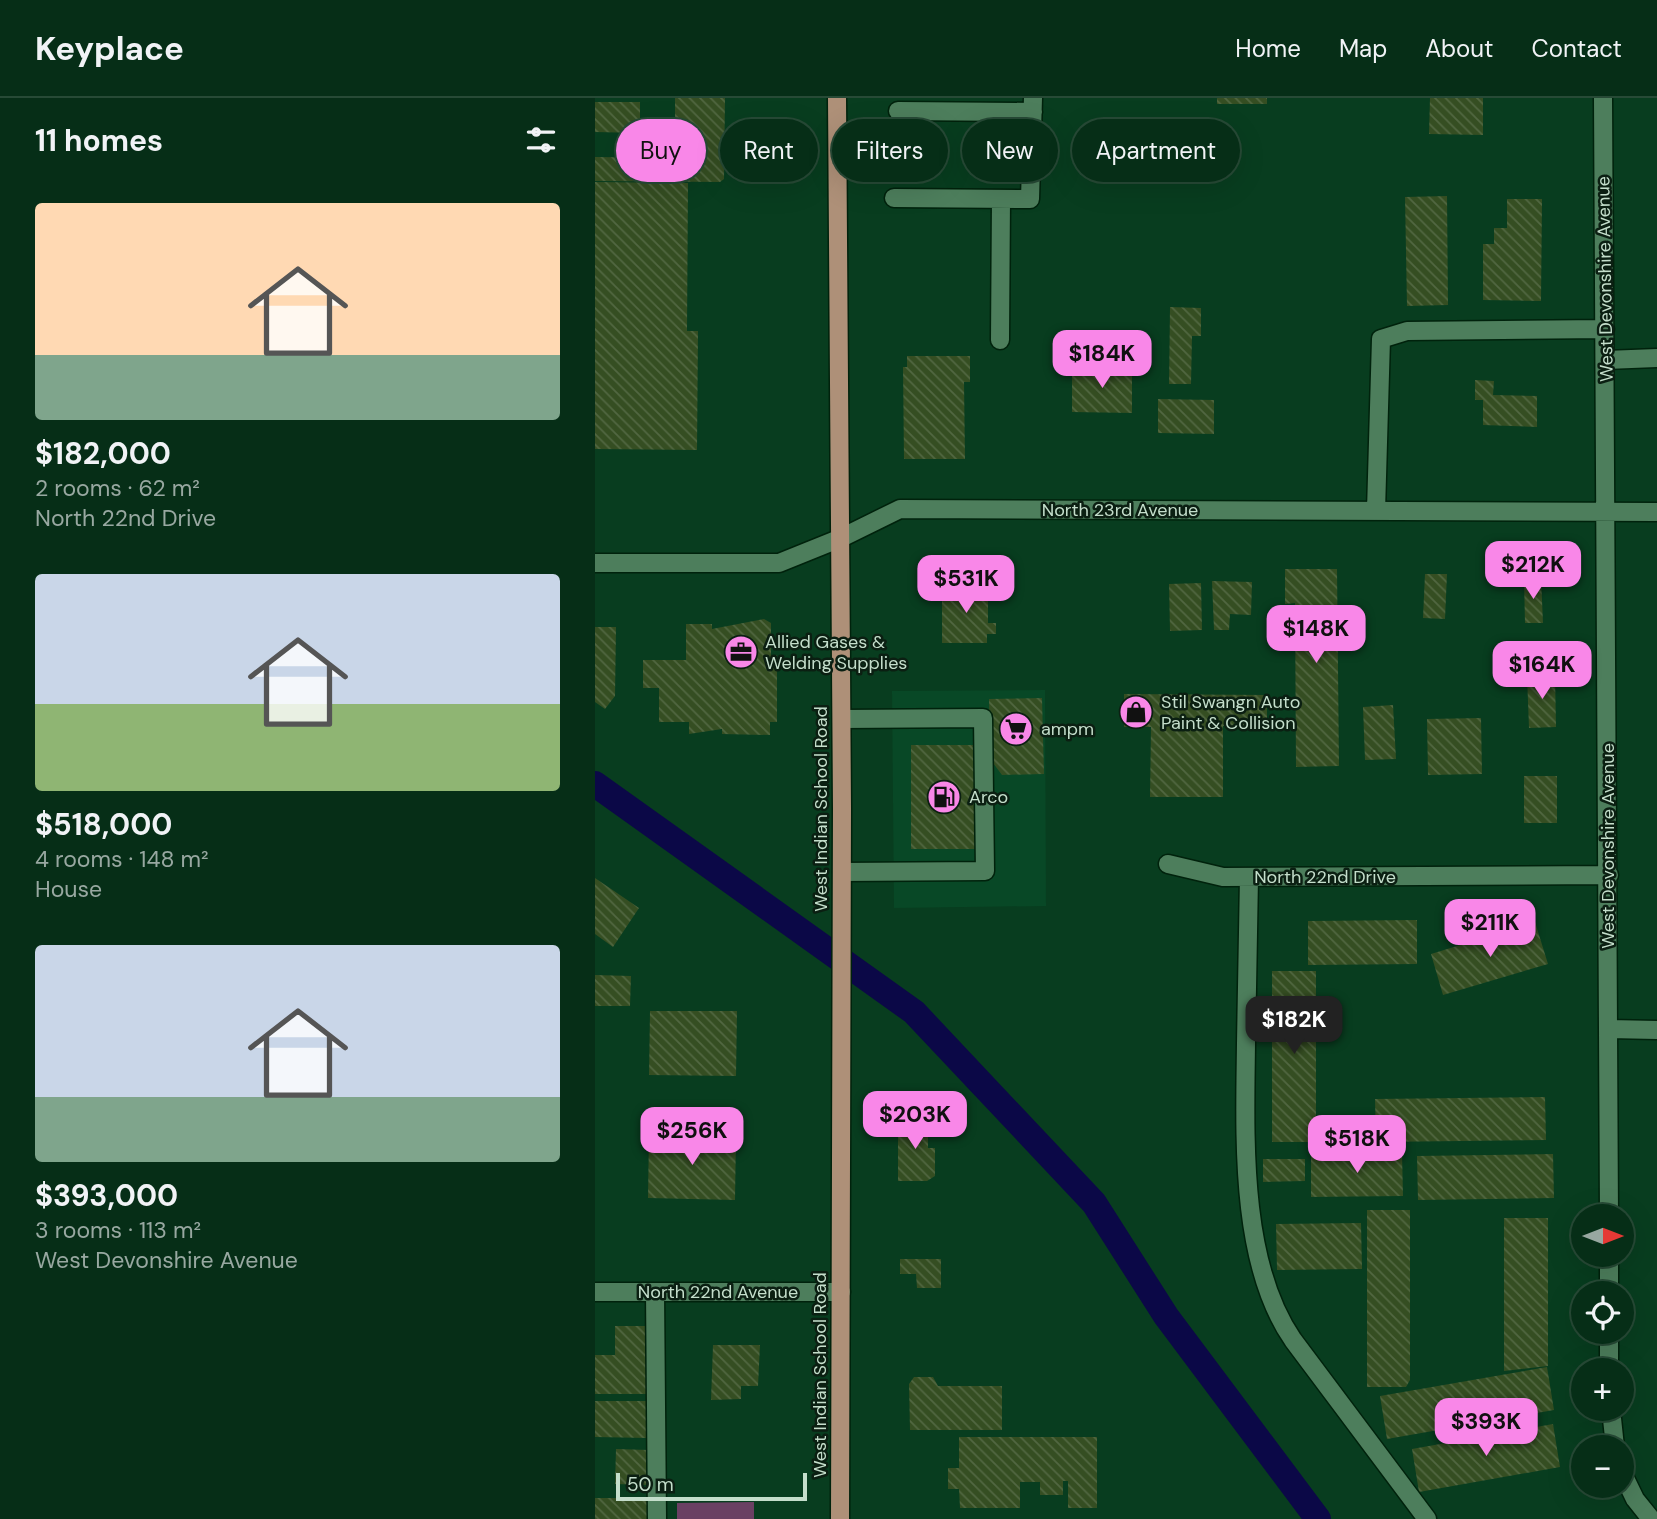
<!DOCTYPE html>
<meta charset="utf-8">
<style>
:root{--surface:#062e17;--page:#0f3620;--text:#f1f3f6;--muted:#98a8a1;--line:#274a36;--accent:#f987e8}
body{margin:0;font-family:"DM Sans",sans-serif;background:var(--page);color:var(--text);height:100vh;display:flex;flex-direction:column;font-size:26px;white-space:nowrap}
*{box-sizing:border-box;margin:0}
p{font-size:23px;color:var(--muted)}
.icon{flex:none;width:38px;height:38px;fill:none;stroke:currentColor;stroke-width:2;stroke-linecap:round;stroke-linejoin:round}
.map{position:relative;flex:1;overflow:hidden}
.drawer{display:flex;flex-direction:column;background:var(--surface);width:595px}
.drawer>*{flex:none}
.banner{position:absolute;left:21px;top:21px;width:665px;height:63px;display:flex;gap:14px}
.needle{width:46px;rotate:90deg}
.buttons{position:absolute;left:976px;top:1106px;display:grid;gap:14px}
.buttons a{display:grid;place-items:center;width:63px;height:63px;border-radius:50%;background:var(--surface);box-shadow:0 7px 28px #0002,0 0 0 2px var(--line);font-size:35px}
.scale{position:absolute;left:21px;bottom:18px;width:191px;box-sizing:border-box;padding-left:7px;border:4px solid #c4decb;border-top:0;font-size:19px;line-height:24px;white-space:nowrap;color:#c4decb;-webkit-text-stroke:5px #0b1f12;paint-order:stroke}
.price{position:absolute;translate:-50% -60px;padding:0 16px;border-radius:14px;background:var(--accent);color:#111;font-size:23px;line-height:46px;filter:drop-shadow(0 2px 4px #0008)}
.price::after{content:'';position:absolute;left:50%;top:42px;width:21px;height:16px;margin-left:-10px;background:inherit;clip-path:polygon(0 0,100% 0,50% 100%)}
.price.current{background:#222;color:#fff}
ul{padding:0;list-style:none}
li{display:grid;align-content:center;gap:14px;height:371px;padding:0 35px}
li span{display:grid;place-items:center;height:217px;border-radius:7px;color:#555}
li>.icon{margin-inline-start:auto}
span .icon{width:126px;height:126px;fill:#fffc;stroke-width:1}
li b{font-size:30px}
h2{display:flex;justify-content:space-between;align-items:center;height:84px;padding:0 35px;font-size:30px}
.pill{padding:0 24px;border-radius:32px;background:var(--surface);box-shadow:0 7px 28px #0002,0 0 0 2px var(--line);font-size:24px;line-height:63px}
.pill.current{background:var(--accent);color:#111}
header{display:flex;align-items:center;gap:42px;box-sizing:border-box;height:98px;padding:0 35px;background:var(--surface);border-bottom:2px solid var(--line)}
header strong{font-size:33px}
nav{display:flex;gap:38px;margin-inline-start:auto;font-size:24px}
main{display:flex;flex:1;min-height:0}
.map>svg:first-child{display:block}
.built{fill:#084826}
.green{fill:#6a4063}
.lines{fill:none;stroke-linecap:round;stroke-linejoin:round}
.canal{stroke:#0b0847;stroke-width:26}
.building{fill:url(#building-back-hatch)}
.minor-casing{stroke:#00220c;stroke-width:21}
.major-casing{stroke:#00220c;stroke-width:21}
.minor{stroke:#4d7e5c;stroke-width:18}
.major{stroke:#ae9078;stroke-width:18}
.labels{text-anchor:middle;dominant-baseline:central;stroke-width:5;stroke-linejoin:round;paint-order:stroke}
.street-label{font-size:18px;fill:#c4decb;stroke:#0b1f12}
.poi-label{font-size:18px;fill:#c4decb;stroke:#0b1f12;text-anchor:start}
</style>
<header>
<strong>Keyplace</strong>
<nav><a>Home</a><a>Map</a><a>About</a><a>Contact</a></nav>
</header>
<main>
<section class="drawer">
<h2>11 homes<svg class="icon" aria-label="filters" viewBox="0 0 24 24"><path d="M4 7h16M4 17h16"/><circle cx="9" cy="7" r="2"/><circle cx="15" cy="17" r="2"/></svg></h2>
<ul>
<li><span style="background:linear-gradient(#ffd9b3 70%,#7fa58c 0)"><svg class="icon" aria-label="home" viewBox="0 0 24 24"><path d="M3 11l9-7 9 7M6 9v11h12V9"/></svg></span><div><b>$182,000</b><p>2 rooms · 62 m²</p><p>North 22nd Drive</p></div></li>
<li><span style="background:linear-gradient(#c9d6e8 60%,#8fb573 0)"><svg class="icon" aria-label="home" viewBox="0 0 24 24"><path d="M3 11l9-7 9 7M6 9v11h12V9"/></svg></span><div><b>$518,000</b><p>4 rooms · 148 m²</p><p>House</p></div></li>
<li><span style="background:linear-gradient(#c9d6e8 70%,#7fa58c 0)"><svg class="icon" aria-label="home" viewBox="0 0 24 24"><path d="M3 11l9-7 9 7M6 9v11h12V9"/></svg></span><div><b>$393,000</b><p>3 rooms · 113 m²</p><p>West Devonshire Avenue</p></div></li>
</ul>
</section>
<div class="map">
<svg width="1062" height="1421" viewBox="0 0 1062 1421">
<defs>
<pattern id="building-back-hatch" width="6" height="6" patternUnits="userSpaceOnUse" patternTransform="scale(1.75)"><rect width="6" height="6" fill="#354e22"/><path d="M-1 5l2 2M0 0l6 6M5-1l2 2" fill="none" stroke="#516741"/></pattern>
</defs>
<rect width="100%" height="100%" fill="#083d1f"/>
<path class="built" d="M450,592L451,808L299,810L297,593Z"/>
<path class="green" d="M159,1404V1421H82V1405Z"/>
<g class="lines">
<path class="canal" d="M0,686L319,914L499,1105L571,1218L723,1421"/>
</g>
<path class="building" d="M80,0H130L129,81L125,84L0,83V59L80,60Z
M622,0H672V6H622Z
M835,0H888V37L834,36Z
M0,4H45V35L0,34Z
M0,84L93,85L92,233H103L102,352L0,351Z
M852,98L853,207L812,208L810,99Z
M912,101H947L946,203L888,202V146H899V130H912Z
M575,209L606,210V238H597L596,286H574Z
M312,258H375V284H369L370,361H309L308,269H312Z
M477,270L537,271V315L477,314Z
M880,282L899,283L898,297L942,298V329L888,327V302H880Z
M563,301L619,302V336L563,335Z
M690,471H742L744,668L701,669L700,505L690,506Z
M830,476H852L850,521L828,520Z
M946,480L948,525H930L929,481Z
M617,483L657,484L656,517L635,516L634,532H619Z
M606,485L607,532L575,533L574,486Z
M347,488H393V525H401V536H392V545H347Z
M169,521L176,525V557H182V624H175V637L127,636V631L94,636V624H64V590H48V562H91V526H117V531Z
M0,529H21L20,598L10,611L0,604Z
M960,576L961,629L934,630L932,577Z
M529,596L672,597V629L628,628V699H555L556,629H529Z
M447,600L449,676L407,677L395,661L394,601Z
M798,607L801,661L770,662L768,609Z
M886,620L887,676L833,677L832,621Z
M316,647H381L382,751H316Z
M929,678H962V725H929Z
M0,780L44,810L18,849L0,836Z
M822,822V866L713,867V823Z
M940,824L953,866L848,897L836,856Z
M677,873H721V1044H677Z
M0,877L36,878L35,908H0Z
M55,913H142L141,978L54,977Z
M950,999L951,1042L781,1044L780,1001Z
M303,1019H324L333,1027V1050H340V1078L332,1083H303Z
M54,1036L141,1037L140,1102L53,1100Z
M807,1055L808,1098L716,1099V1056Z
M958,1056L959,1100L823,1102L822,1058Z
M668,1061H710V1083L668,1084Z
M772,1112H815V1282L811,1289H772Z
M909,1120H953V1268L909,1273Z
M766,1125L767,1171L682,1172L681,1126Z
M305,1161H346V1190H322L321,1176H305Z
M20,1228H54V1296H0V1257H20Z
M118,1247H165L163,1288H146V1301L116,1302Z
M952,1269L959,1312L792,1341L785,1298Z
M319,1279H338L343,1288H407V1332H315L314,1286Z
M0,1303H52V1340L0,1339Z
M958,1326L965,1369L824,1394L817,1351Z
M364,1339H502V1410H473V1383H468V1397H445V1384H425V1410H365L364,1391H353V1370H364Z
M21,1351L54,1352L53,1387L20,1386Z
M0,1400H54V1421H0Z"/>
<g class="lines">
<defs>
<path id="minor" d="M1008,0L1014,1118
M303,13L438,14
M299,100L435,101L438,0
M405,242L406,101
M1011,262L1062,260
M781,413L786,241L812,233L1010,231
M0,465H184L246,440L305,411L1062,414
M247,621L388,620L390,773L247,774
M573,766L628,779L1014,777
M654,779C653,835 652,890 651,945C650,1037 644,1164 698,1242L832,1421
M1014,931L1062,932
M1014,1157V1195
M0,1194H246
M60,1194L62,1421
M1014,1234V1272
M1016,1311L1020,1349
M1027,1374L1040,1401L1056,1421"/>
<path id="major" d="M242,0L247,710L245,1421"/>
</defs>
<use href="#minor" class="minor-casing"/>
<use href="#major" class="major-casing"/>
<use href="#minor" class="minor"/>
<use href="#major" class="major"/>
</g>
<defs>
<symbol id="office-disc" viewBox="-11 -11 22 22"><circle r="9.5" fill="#f987e8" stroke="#0b1f12"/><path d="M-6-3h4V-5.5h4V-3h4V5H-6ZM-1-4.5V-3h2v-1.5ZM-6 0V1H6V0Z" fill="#111"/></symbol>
<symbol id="shop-disc" viewBox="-11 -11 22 22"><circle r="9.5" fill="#f987e8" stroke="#0b1f12"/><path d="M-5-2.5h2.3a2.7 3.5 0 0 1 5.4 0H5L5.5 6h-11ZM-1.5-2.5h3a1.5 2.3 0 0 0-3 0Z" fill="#111"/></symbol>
<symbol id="supermarket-disc" viewBox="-11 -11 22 22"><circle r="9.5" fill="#f987e8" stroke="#0b1f12"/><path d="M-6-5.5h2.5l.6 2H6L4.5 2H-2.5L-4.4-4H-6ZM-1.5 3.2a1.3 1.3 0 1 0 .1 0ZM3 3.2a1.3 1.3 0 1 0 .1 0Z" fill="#111"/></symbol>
<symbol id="fuel-disc" viewBox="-11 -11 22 22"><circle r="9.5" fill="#f987e8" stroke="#0b1f12"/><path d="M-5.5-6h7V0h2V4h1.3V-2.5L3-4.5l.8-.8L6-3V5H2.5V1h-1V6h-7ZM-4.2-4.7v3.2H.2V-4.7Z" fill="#111"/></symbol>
</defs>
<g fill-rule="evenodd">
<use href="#office-disc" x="127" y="535" width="38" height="38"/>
<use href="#shop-disc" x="522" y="595" width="38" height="38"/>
<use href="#supermarket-disc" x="402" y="612" width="38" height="38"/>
<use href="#fuel-disc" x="330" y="680" width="38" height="38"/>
</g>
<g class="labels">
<g class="street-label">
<text transform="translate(1010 181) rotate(-91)">West Devonshire Avenue</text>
<text x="525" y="412">North 23rd Avenue</text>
<text transform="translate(226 711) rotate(-90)">West Indian School Road</text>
<text transform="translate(1013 748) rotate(-90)">West Devonshire Avenue</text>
<text x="730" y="779">North 22nd Drive</text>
<text x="123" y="1194">North 22nd Avenue</text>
<text transform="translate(225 1277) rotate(-90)">West Indian School Road</text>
</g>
<g class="poi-label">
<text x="170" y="544">Allied Gases &amp;<tspan x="170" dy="21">Welding Supplies</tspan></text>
<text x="566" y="604">Stil Swangn Auto<tspan x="566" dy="21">Paint &amp; Collision</tspan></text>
<text x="446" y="631">ampm</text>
<text x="374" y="699">Arco</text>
</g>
</g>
</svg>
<div class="buttons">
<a><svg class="needle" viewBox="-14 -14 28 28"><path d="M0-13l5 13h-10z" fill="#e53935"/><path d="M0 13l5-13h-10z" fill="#98a8a1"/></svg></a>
<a><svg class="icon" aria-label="locate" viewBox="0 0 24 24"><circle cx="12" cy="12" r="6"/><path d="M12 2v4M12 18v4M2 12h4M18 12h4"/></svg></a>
<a>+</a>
<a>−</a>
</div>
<div class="scale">50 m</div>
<b class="price" style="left:507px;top:292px">$184K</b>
<b class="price" style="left:938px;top:503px">$212K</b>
<b class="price" style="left:371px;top:517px">$531K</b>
<b class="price" style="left:721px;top:567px">$148K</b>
<b class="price" style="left:947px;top:603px">$164K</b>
<b class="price" style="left:895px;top:861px">$211K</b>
<b class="price current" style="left:699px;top:958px">$182K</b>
<b class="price" style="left:320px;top:1053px">$203K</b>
<b class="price" style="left:97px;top:1069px">$256K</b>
<b class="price" style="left:762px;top:1077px">$518K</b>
<b class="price" style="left:891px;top:1360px">$393K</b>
<div class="banner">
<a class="pill current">Buy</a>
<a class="pill">Rent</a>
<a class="pill">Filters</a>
<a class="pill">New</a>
<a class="pill">Apartment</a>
</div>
</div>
</main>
